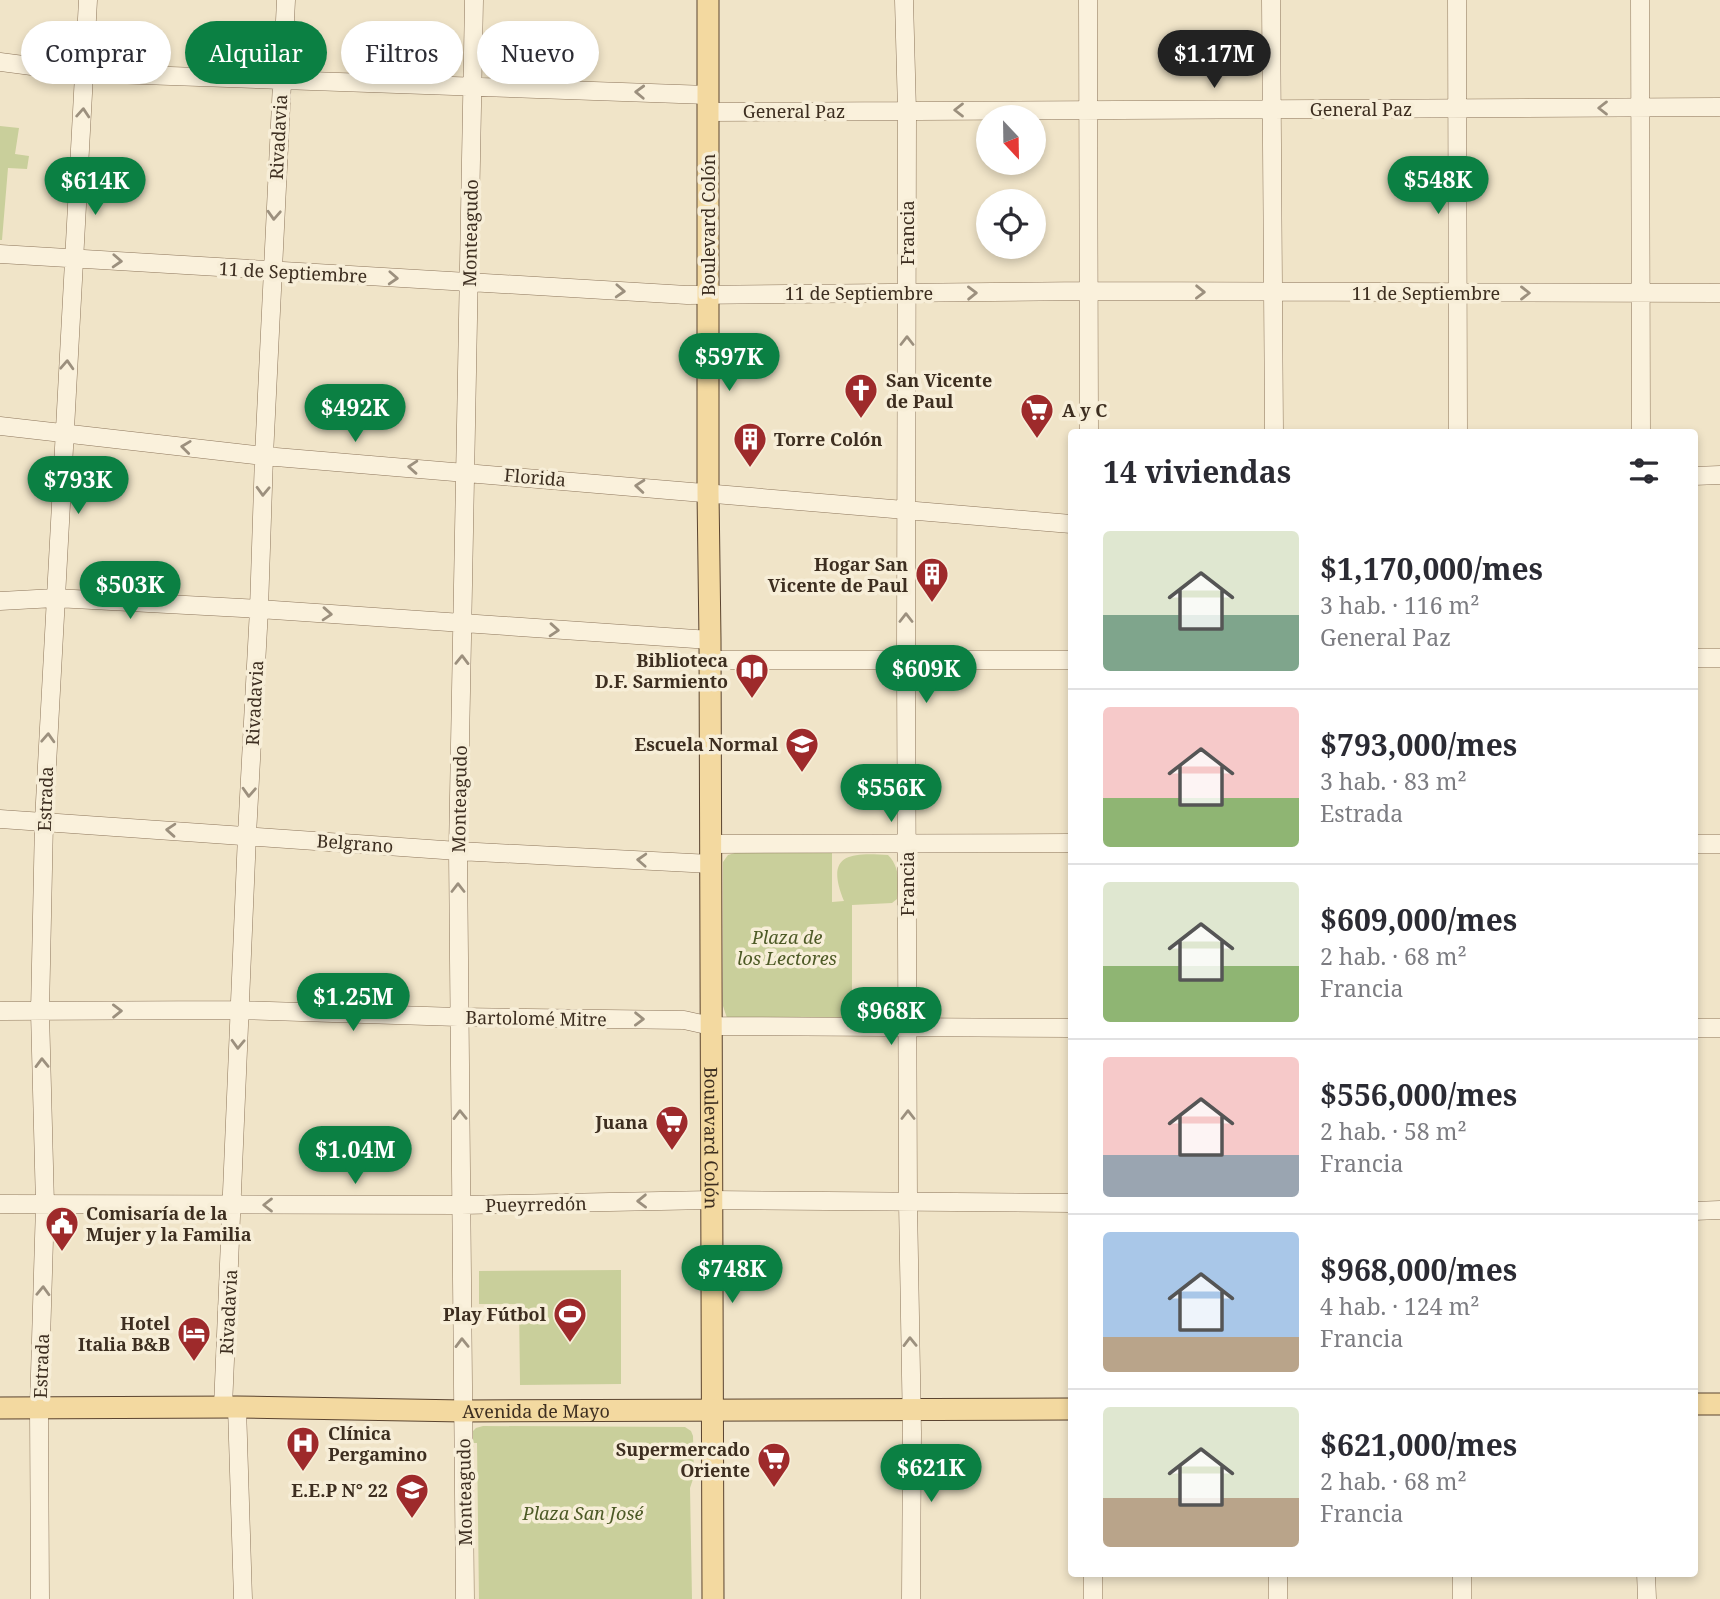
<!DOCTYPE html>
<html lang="es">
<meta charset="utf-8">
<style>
:root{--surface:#fff;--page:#f7f7f7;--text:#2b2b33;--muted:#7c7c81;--line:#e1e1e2;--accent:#0b8043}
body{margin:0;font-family:"Noto Serif",serif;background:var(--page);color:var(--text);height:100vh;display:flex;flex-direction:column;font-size:26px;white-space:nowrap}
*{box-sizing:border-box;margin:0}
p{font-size:23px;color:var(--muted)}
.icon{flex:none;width:38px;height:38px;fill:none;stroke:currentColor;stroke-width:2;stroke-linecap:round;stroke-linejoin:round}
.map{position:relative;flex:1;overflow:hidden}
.details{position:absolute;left:1068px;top:429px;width:630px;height:1148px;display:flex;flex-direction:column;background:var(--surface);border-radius:7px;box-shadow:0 4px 10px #0003}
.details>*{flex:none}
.hud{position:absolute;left:21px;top:21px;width:665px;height:63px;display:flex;gap:14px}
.needle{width:46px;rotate:158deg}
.controls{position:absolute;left:976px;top:105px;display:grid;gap:14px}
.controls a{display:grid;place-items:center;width:70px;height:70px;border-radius:50%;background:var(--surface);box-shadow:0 4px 10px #0003;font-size:35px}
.price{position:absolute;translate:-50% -60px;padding:0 16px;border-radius:24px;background:var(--accent);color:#fff;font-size:23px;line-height:46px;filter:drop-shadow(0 2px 4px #0008)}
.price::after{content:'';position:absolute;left:50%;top:42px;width:21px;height:16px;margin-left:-10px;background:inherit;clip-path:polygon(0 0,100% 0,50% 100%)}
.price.active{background:#222;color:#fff}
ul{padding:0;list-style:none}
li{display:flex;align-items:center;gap:21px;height:175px;padding:0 35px}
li+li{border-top:2px solid var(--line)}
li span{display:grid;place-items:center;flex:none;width:196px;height:140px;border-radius:7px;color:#555}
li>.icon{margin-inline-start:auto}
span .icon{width:84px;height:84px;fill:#fffc;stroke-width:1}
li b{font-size:30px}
h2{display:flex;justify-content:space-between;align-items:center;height:84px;padding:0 35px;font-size:30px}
.chip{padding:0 24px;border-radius:32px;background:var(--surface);box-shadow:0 4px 10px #0003;font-size:24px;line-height:63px}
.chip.active{background:var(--accent);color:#fff}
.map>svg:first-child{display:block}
.green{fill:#c9cf9b}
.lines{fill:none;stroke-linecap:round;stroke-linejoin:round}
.minor-casing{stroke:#8d765c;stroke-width:19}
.major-casing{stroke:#5b4430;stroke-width:23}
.minor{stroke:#faf1dc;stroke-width:18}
.major{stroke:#f3d9a0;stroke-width:21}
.oneway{stroke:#9c907e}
.labels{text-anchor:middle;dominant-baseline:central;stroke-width:7;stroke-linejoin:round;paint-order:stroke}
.street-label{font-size:18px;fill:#3d2e20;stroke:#f7eed8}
.poi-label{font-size:18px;font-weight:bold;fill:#3d2e20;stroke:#f7eed8;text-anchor:end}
.park-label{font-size:18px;font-style:italic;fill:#4d5a26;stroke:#f7eed8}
</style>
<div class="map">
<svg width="1720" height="1599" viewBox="0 0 1720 1599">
<rect width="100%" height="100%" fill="#f0e4c8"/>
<path class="green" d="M0,126L19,128L15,154L29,156L27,169L8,168L2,240H0Z
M832,851V902L844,901C825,855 848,852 888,855C900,867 899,883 897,899L892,903L852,905V1021L727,1018L723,1006V862L728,855L738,852Z
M621,1270V1384L520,1385L519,1304H479V1271Z
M483,1426L685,1427L691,1431L693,1436L694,1476L690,1488L692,1599H479L477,1443H472L473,1431L476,1428Z"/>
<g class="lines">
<defs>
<path id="minor" d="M904,0L907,111L906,660L908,1202L912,1432L911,1599
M1088,0L1089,432
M1271,0L1274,432
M1457,0L1458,432
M1640,0L1641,432
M0,62L85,73L708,95
M708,112L1720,107
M0,254L687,295L1089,291L1720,293
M0,426L264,456L1071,524
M1694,476L1720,475
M0,601L55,598L259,609L710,640
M1694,658H1720
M710,660H1071
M0,819L458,851L711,864
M710,844L1071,843
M1694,844H1720
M0,1011L239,1010L458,1017L684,1020L711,1026L1071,1028
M1694,1028H1720
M0,1204L461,1205L711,1200L1071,1203
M1694,1211L1720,1210
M223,1407L247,835L259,609L264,456L286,0
M237,1407L243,1599
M1278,1573V1599
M1462,1573V1599
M1646,1573L1647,1599
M40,1599L39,1408L45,1205L40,1012L44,821L88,0
M465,1599L458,851L474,0
M1093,1599V1573"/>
<g id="major">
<path id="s1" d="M708,0V492L710,640L713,1599"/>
<path d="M1694,1404H1720"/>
<path id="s2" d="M0,1408L237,1407L463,1411L1071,1409"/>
</g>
</defs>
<use href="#minor" class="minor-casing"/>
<use href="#major" class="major-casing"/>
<use href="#minor" class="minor"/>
<use href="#major" class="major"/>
</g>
<defs><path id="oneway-chevron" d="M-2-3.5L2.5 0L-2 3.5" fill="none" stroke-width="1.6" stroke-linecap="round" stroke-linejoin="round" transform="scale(1.75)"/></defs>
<g class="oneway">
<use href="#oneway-chevron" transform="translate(640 92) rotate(-178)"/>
<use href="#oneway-chevron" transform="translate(1603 108) rotate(180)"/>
<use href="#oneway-chevron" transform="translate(959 110) rotate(180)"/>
<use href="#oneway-chevron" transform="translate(83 113) rotate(-86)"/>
<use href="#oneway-chevron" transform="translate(274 215) rotate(93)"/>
<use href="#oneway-chevron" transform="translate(117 261) rotate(3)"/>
<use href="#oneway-chevron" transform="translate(393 278) rotate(3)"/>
<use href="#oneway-chevron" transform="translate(620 291) rotate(3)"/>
<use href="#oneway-chevron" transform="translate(1200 292) rotate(1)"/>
<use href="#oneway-chevron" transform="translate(972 293) rotate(-1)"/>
<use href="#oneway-chevron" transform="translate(1525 293)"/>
<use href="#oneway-chevron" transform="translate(907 341) rotate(-90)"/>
<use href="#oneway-chevron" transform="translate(67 365) rotate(-87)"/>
<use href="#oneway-chevron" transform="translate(186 447) rotate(-173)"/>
<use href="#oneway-chevron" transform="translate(413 467) rotate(-176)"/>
<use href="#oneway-chevron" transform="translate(640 486) rotate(-175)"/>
<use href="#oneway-chevron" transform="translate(263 491) rotate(92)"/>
<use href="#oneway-chevron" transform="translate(327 614) rotate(4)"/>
<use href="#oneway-chevron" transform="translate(906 618) rotate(-90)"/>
<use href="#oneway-chevron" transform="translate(554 630) rotate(4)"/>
<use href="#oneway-chevron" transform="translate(462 660) rotate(-89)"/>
<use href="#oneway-chevron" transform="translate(48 738) rotate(-87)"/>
<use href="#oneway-chevron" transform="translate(249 792) rotate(93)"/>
<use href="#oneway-chevron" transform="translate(171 830) rotate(-176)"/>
<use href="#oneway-chevron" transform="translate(642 860) rotate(-177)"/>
<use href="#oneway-chevron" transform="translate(458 888) rotate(-90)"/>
<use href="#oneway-chevron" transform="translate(117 1011) rotate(-1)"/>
<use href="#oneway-chevron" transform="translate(639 1019) rotate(1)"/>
<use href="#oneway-chevron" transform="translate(238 1044) rotate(92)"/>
<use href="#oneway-chevron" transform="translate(42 1063) rotate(-91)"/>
<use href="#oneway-chevron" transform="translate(460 1115) rotate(-91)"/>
<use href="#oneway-chevron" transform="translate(908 1115) rotate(-90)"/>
<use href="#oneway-chevron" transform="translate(642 1201) rotate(179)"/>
<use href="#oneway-chevron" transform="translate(268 1205) rotate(-180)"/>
<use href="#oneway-chevron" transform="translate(43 1291) rotate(-88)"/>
<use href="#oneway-chevron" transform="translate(910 1342) rotate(-91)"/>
<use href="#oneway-chevron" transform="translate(462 1343) rotate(-91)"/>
</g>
<defs>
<symbol id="church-pin" viewBox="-11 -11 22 30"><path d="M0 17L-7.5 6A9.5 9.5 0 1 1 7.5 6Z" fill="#9e2a2b" stroke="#f7eed8"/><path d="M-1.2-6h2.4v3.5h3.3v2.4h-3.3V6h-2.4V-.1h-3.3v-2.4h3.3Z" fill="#fff"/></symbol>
<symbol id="supermarket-pin" viewBox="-11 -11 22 30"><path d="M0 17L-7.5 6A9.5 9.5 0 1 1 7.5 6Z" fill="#9e2a2b" stroke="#f7eed8"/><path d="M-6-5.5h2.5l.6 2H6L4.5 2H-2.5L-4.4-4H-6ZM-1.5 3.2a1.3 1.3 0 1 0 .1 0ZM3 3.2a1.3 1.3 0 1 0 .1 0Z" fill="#fff"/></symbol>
<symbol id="building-pin" viewBox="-11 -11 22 30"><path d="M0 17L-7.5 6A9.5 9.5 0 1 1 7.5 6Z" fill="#9e2a2b" stroke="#f7eed8"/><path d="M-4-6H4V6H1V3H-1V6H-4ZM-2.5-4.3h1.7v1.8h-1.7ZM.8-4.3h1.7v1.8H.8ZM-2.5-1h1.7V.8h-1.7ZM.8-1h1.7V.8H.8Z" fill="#fff"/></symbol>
<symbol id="library-pin" viewBox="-11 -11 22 30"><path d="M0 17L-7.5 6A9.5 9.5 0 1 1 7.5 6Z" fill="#9e2a2b" stroke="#f7eed8"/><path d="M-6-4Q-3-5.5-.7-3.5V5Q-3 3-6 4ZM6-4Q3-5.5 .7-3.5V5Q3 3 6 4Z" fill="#fff"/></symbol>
<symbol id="school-pin" viewBox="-11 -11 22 30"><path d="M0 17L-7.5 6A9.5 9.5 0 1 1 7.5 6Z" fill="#9e2a2b" stroke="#f7eed8"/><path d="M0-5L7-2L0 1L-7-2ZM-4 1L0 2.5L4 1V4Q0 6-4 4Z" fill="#fff"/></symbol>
<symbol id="civic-pin" viewBox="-11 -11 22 30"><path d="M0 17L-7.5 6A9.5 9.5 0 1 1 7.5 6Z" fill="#9e2a2b" stroke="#f7eed8"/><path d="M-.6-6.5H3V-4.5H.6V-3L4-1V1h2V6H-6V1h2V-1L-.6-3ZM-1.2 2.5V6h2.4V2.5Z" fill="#fff"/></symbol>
<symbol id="stadium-pin" viewBox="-11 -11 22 30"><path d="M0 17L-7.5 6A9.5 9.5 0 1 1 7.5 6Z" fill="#9e2a2b" stroke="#f7eed8"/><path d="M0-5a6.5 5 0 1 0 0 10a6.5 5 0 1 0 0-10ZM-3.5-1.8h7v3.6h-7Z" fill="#fff"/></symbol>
<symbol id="hotel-pin" viewBox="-11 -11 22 30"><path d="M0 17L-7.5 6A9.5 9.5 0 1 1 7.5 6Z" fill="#9e2a2b" stroke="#f7eed8"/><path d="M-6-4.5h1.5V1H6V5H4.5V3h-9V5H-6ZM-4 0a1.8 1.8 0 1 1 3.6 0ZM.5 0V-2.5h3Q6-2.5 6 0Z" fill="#fff"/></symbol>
<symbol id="hospital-pin" viewBox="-11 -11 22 30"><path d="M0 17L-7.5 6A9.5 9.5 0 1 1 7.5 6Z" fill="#9e2a2b" stroke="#f7eed8"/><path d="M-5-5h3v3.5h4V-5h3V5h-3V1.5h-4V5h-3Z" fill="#fff"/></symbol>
</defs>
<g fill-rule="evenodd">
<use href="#church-pin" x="842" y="371" width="38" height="52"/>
<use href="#supermarket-pin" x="1018" y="391" width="38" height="52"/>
<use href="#building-pin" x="731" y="420" width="38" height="52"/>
<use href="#building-pin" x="913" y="555" width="38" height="52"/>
<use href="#library-pin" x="733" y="651" width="38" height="52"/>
<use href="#school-pin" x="783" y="725" width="38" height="52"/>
<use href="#supermarket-pin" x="653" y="1103" width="38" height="52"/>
<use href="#civic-pin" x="43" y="1204" width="38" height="52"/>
<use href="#stadium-pin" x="551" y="1295" width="38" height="52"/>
<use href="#hotel-pin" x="175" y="1314" width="38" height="52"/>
<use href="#hospital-pin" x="284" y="1424" width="38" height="52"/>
<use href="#supermarket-pin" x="755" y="1440" width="38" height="52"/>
<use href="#school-pin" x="393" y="1471" width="38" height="52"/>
</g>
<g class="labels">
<g class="street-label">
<text x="1361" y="109">General Paz</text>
<text x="794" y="111">General Paz</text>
<text transform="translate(278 137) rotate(-87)">Rivadavia</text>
<text transform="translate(708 225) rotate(-90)">Boulevard Colón</text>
<text transform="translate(470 233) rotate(-89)">Monteagudo</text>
<text transform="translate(907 233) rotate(-90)">Francia</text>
<text transform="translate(293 272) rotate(3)">11 de Septiembre</text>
<text x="859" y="293">11 de Septiembre</text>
<text x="1426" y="293">11 de Septiembre</text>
<text transform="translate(535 477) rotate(5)">Florida</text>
<text transform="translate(254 703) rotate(-87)">Rivadavia</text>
<text transform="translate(45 799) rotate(-88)">Estrada</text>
<text transform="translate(459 799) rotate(-89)">Monteagudo</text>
<text transform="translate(355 843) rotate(4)">Belgrano</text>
<text transform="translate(907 884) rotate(-90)">Francia</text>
<text transform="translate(536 1018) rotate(1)">Bartolomé Mitre</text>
<text stroke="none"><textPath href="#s1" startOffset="1138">Boulevard Colón</textPath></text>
<text transform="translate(536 1204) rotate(-1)">Pueyrredón</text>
<text transform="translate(228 1312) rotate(-87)">Rivadavia</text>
<text transform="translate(41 1366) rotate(-88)">Estrada</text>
<text stroke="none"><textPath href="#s2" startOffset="536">Avenida de Mayo</textPath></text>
<text transform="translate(464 1492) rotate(-91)">Monteagudo</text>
</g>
<g class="poi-label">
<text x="886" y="380" text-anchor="start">San Vicente<tspan x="886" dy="21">de Paul</tspan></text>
<text x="1062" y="410" text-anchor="start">A y C</text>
<text x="774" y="439" text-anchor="start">Torre Colón</text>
<text x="908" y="564">Hogar San<tspan x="908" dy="21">Vicente de Paul</tspan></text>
<text x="728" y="660">Biblioteca<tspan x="728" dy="21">D.F. Sarmiento</tspan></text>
<text x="778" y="744">Escuela Normal</text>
<text x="648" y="1122">Juana</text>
<text x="86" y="1213" text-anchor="start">Comisaría de la<tspan x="86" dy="21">Mujer y la Familia</tspan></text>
<text x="546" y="1314">Play Fútbol</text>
<text x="170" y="1323">Hotel<tspan x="170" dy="21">Italia B&amp;B</tspan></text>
<text x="328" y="1433" text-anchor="start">Clínica<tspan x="328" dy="21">Pergamino</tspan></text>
<text x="750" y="1449">Supermercado<tspan x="750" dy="21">Oriente</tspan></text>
<text x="388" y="1490">E.E.P N° 22</text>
</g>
<g class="park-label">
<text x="787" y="937">Plaza de<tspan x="787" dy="21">los Lectores</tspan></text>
<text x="583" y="1513">Plaza San José</text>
</g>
</g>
</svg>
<div class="controls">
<a><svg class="needle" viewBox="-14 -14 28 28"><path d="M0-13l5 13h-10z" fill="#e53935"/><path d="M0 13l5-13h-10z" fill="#7c7c81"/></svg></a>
<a><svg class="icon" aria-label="locate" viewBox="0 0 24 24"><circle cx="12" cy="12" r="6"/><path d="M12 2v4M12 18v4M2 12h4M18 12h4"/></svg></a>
</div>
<b class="price active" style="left:1214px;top:90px">$1.17M</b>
<b class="price" style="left:1438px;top:216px">$548K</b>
<b class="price" style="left:95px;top:217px">$614K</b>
<b class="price" style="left:729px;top:393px">$597K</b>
<b class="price" style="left:355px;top:444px">$492K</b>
<b class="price" style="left:78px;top:516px">$793K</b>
<b class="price" style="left:130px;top:621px">$503K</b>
<b class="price" style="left:926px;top:705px">$609K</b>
<b class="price" style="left:891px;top:824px">$556K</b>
<b class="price" style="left:353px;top:1033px">$1.25M</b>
<b class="price" style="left:891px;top:1047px">$968K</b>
<b class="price" style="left:355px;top:1186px">$1.04M</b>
<b class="price" style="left:732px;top:1305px">$748K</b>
<b class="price" style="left:931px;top:1504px">$621K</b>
<div class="hud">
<a class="chip">Comprar</a>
<a class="chip active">Alquilar</a>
<a class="chip">Filtros</a>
<a class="chip">Nuevo</a>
</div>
<section class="details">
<h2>14 viviendas<svg class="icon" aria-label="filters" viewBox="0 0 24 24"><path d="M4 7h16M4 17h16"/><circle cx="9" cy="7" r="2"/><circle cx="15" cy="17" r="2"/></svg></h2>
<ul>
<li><span style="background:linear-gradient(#dfe7d0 60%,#7fa58c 0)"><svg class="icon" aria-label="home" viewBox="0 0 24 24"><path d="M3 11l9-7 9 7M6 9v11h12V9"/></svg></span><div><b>$1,170,000/mes</b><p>3 hab. · 116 m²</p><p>General Paz</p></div></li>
<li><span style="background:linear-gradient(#f6c9c9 65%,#8fb573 0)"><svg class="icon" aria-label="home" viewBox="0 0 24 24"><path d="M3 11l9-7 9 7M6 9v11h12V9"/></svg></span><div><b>$793,000/mes</b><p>3 hab. · 83 m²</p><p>Estrada</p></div></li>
<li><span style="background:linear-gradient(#dfe7d0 60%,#8fb573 0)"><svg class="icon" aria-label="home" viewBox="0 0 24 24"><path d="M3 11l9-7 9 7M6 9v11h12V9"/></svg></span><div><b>$609,000/mes</b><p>2 hab. · 68 m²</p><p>Francia</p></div></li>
<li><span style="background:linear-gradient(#f6c9c9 70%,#9aa5b1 0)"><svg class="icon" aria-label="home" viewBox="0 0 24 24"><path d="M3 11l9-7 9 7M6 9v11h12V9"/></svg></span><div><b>$556,000/mes</b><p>2 hab. · 58 m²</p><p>Francia</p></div></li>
<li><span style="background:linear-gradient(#a9c7e8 75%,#b9a48a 0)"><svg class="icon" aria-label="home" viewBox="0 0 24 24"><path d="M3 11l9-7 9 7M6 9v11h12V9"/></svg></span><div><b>$968,000/mes</b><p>4 hab. · 124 m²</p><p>Francia</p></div></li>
<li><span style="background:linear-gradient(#dfe7d0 65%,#b9a48a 0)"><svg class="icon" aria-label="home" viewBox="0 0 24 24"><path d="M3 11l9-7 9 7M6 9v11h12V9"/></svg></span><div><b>$621,000/mes</b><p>2 hab. · 68 m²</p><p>Francia</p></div></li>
</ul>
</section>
</div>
